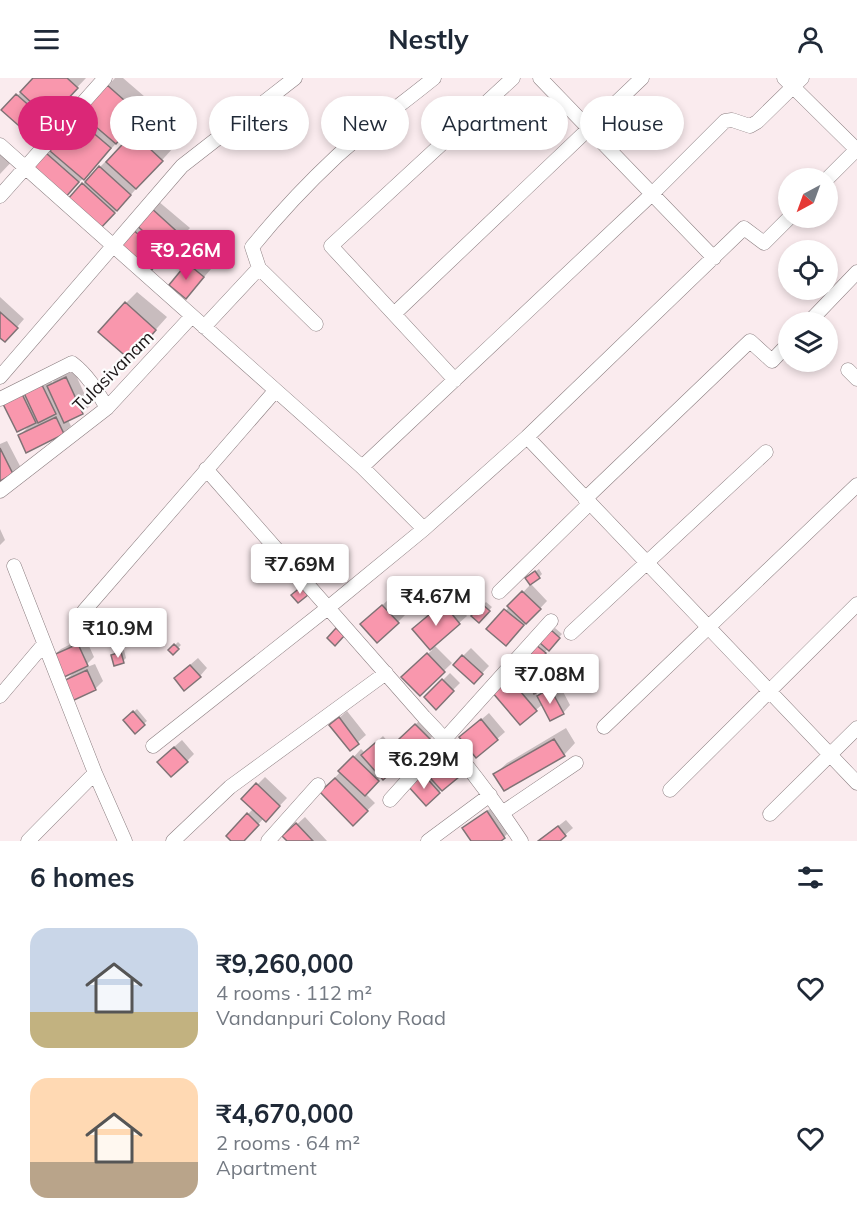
<!DOCTYPE html>
<meta charset="utf-8">
<style>
:root{--surface:#fff;--page:#f2f2f3;--text:#1f2937;--muted:#747a83;--accent:#db2777}
body{margin:0;font-family:Mulish,sans-serif;background:var(--page);color:var(--text);height:100vh;display:flex;flex-direction:column;font-size:22px;white-space:nowrap}
*{box-sizing:border-box;margin:0}
p{font-size:20px;color:var(--muted)}
.icon{flex:none;width:33px;height:33px;fill:none;stroke:currentColor;stroke-width:2;stroke-linecap:round;stroke-linejoin:round}
.map{position:relative;height:763px;overflow:hidden}
.drawer{display:flex;flex-direction:column;background:var(--surface);flex:1}
.drawer>*{flex:none}
.banner{position:absolute;left:18px;top:18px;width:822px;height:54px;display:flex;gap:12px}
.needle{width:39px;rotate:221deg}
.controls{position:absolute;left:778px;top:90px;display:grid;gap:12px}
.controls a{display:grid;place-items:center;width:60px;height:60px;border-radius:50%;background:var(--surface);box-shadow:0 3px 9px #0003;font-size:30px}
.price{position:absolute;translate:-50% -51px;padding:0 14px;border-radius:6px;background:#fff;color:#222;font-size:20px;line-height:39px;filter:drop-shadow(0 2px 3px #0008)}
.price::after{content:'';position:absolute;left:50%;top:36px;width:18px;height:14px;margin-left:-9px;background:inherit;clip-path:polygon(0 0,100% 0,50% 100%)}
.price.selected{background:var(--accent);color:#fff}
ul{padding:0;list-style:none}
li{display:flex;align-items:center;gap:18px;height:150px;padding:0 30px}
li span{display:grid;place-items:center;flex:none;width:168px;height:120px;border-radius:18px;color:#555}
li>.icon{margin-inline-start:auto}
span .icon{width:72px;height:72px;fill:#fffc;stroke-width:1}
li b{font-size:26px}
h2{display:flex;justify-content:space-between;align-items:center;height:72px;padding:0 30px;font-size:26px}
.pill{padding:0 21px;border-radius:27px;background:var(--surface);box-shadow:0 3px 9px #0003;font-size:21px;line-height:54px}
.pill.selected{background:var(--accent);color:#fff}
header{display:flex;justify-content:space-between;align-items:center;height:78px;padding:0 30px;background:var(--surface);font-size:27px;font-weight:700}
.map>svg:first-child{display:block}
.shadow{fill:#0003}
.building{fill:#f997ad;stroke:#7f7275;stroke-width:1.5}
.lines{fill:none;stroke-linecap:round;stroke-linejoin:round}
.street-casing{stroke:#8b7e80;stroke-width:15}
.street{stroke:#fff;stroke-width:14}
.labels{text-anchor:middle;dominant-baseline:central;stroke-width:4.5;stroke-linejoin:round;paint-order:stroke}
.street-label{font-size:18px;fill:#1a1516;stroke:#fdfdfd}
</style>
<header><svg class="icon" aria-label="menu" viewBox="0 0 24 24"><path d="M4 6h16M4 12h16M4 18h16"/></svg>Nestly<svg class="icon" aria-label="person" viewBox="0 0 24 24"><circle cx="12" cy="8" r="4"/><path d="M4 21q1-7 8-7t8 7"/></svg></header>
<div class="map">
<svg width="857" height="763" viewBox="0 0 857 763">
<rect width="100%" height="100%" fill="#faebee"/>
<path class="shadow" d="M35,0H86L53,35L56,37L42,52L3,32Z
M115,0H123L152,25L95,89L72,111L47,76Z
M146,45L173,70L107,143L83,106L107,82L109,84Z
M0,65L16,79L0,96Z
M158,123L190,150L156,185L120,167Z
M196,178L211,191L193,212L171,206Z
M137,214L167,239L141,268L126,225Z
M0,219L24,241L12,255L0,258Z
M74,293L90,328L82,335L68,342L71,348L63,355L20,357L30,347L4,324L50,300L52,305L56,300Z
M7,363L20,388L12,395L0,401V366Z
M0,451L5,462L0,467Z
M539,491L542,496L539,499L530,497Z
M531,506L547,523L514,558L488,551Z
M451,519L467,538L434,567L452,585L420,616L404,599L432,572L414,551Z
M390,520L405,537L398,544L370,539Z
M486,524L492,529L479,543L473,538Z
M555,550L562,556L542,577L545,583L523,600L527,605L546,593L552,603L535,614L538,618L546,610L558,604L570,627L563,635L543,626L520,645L502,607L518,593L523,599L524,598L517,586L541,565Z
M85,559L94,579L82,591L95,586L103,603L95,611L65,603L76,592L53,578L61,571Z
M178,564L181,567L173,575L170,572Z
M471,570L489,588L474,604L455,586Z
M124,572L126,580L123,583L112,578L116,574Z
M198,580L207,590L200,598L183,593Z
M450,595L460,605L436,629L426,619Z
M137,631L147,643L135,653L125,642Z
M347,633L366,657L350,671L339,640Z
M489,635L505,654L497,661L461,659Z
M423,639L437,654L416,675L401,661Z
M566,650L575,665L564,677L495,696L507,685Z
M383,658L403,681L383,700L382,698L365,715L375,725L353,746L322,714L361,671L365,675Z
M182,662L194,676L187,683L166,676Z
M449,671L465,690L426,726L411,708Z
M265,699L287,720L266,742L264,740L243,763L248,736L254,730L243,721Z
M495,727L512,751L504,759L498,763L464,750Z
M305,739L327,763H289L284,758Z
M566,742L573,750L565,757L539,763Z"/>
<path class="building" d="M33,0H67L78,10L49,41L20,14Z
M107,7L141,37L116,66L81,36Z
M16,16L49,45L35,62L1,32Z
M77,41L111,70L84,102L50,73Z
M133,55L163,83L136,111L106,84Z
M46,75L79,104L64,121L32,92Z
M99,88L131,117L117,133L85,104Z
M82,105L115,135L99,152L67,122Z
M150,129L183,159L168,175L135,146Z
M132,151L164,178L149,195L118,168Z
M187,185L204,199L186,221L169,207Z
M125,224L156,252L130,282L98,254Z
M0,234L18,250L5,264L0,260Z
M66,299L83,336L64,345L47,308Z
M42,307L56,336L38,345L24,315Z
M21,314L36,345L17,354L2,324Z
M56,339L64,356L26,375L18,357Z
M0,370L13,396L0,403Z
M535,493L540,500L530,507L525,500Z
M301,509L308,517L298,525L291,517Z
M522,513L541,531L526,546L507,528Z
M443,525L460,546L430,572L412,551Z
M482,526L490,533L479,545L471,538Z
M382,527L399,545L377,565L360,546Z
M504,531L524,547L506,568L486,551Z
M336,550L344,558L335,568L327,560Z
M551,552L560,560L549,573L540,565Z
M78,566L88,588L62,600L51,578Z
M174,566L179,571L173,577L168,572Z
M536,567L546,575L539,583L529,574Z
M121,574L124,585L114,588L111,577Z
M427,575L445,594L420,618L401,599Z
M462,577L483,596L474,606L453,587Z
M529,577L539,591L525,601L515,586Z
M190,587L201,599L184,613L174,600Z
M87,592L96,612L72,623L63,603Z
M542,595L549,608L534,616L527,603Z
M509,600L537,633L520,647L492,614Z
M442,601L454,613L436,632L424,619Z
M550,610L564,636L550,643L537,618Z
M133,633L145,647L135,656L123,642Z
M339,639L359,666L350,673L329,647Z
M481,641L498,662L476,680L459,659Z
M415,646L431,662L416,678L399,661Z
M554,661L565,678L504,713L493,696Z
M375,665L397,690L383,702L361,677Z
M174,669L188,684L171,699L157,684Z
M353,678L379,703L365,718L338,693Z
M440,678L459,699L442,713L424,693Z
M423,696L440,715L426,728L408,708Z
M335,700L368,733L353,748L320,714Z
M256,705L280,728L266,744L241,721Z
M487,733L505,760L501,763H471L462,750Z
M247,735L259,747L244,763H231L226,758Z
M296,745L313,763H287L282,758Z
M558,748L566,758L560,763H538Z"/>
<g class="lines">
<defs>
<path id="street" d="M540,0L714,180
M784,0L857,72
M0,67L362,389L424,451L527,359L744,150L764,165L789,140
M828,100L857,71
M0,118L105,0
M394,236L642,0
M809,244L857,194
M316,246L259,190L252,169C278,137 307,106 337,78C368,50 402,26 434,0
M204,249L259,190
M848,292L857,301
M0,299L182,88L295,0
M455,302L331,168L513,0
M0,321L72,285C88,297 97,313 107,330
M527,359L857,705
M362,389L652,116L725,43L732,42L750,48L757,44L802,0
M206,391L424,639C461,677 492,719 521,763
M0,413L107,330L192,238
M585,421L750,263L772,283L789,265
M14,488L95,695L125,763
M499,514L589,426
M84,533L275,313
M571,555L766,374
M0,618L44,566
M604,649L857,407
M153,668L329,529L424,451
M670,712L857,526
M390,722L551,543
M502,735L576,685
M770,736L857,650
M28,763L95,695
M173,763L230,709L386,595
M268,763L318,707
M428,763L490,717"/>
</defs>
<use href="#street" class="street-casing"/>
<use href="#street" class="street"/>
</g>
<g class="labels">
<g class="street-label">
<text transform="translate(113 293) rotate(-45)">Tulasivanam</text>
</g>
</g>
</svg>
<div class="controls">
<a><svg class="needle" viewBox="-14 -14 28 28"><path d="M0-13l5 13h-10z" fill="#e53935"/><path d="M0 13l5-13h-10z" fill="#747a83"/></svg></a>
<a><svg class="icon" aria-label="locate" viewBox="0 0 24 24"><circle cx="12" cy="12" r="6"/><path d="M12 2v4M12 18v4M2 12h4M18 12h4"/></svg></a>
<a><svg class="icon" aria-label="layers" viewBox="0 0 24 24"><path d="M12 4l9 5-9 5-9-5zM3 14l9 5 9-5"/></svg></a>
</div>
<b class="price selected" style="left:186px;top:203px">₹9.26M</b>
<b class="price" style="left:300px;top:517px">₹7.69M</b>
<b class="price" style="left:436px;top:549px">₹4.67M</b>
<b class="price" style="left:118px;top:581px">₹10.9M</b>
<b class="price" style="left:550px;top:627px">₹7.08M</b>
<b class="price" style="left:424px;top:712px">₹6.29M</b>
<div class="banner">
<a class="pill selected">Buy</a>
<a class="pill">Rent</a>
<a class="pill">Filters</a>
<a class="pill">New</a>
<a class="pill">Apartment</a>
<a class="pill">House</a>
</div>
</div>
<section class="drawer">
<h2>6 homes<svg class="icon" aria-label="filters" viewBox="0 0 24 24"><path d="M4 7h16M4 17h16"/><circle cx="9" cy="7" r="2"/><circle cx="15" cy="17" r="2"/></svg></h2>
<ul>
<li><span style="background:linear-gradient(#c9d6e8 70%,#c2b280 0)"><svg class="icon" aria-label="home" viewBox="0 0 24 24"><path d="M3 11l9-7 9 7M6 9v11h12V9"/></svg></span><div><b>₹9,260,000</b><p>4 rooms · 112 m²</p><p>Vandanpuri Colony Road</p></div><svg class="icon" aria-label="heart" viewBox="0 0 24 24"><path d="M12 20l-8-8c-3-5 5-10 8-4 3-6 11-1 8 4z"/></svg></li>
<li><span style="background:linear-gradient(#ffd9b3 70%,#b9a48a 0)"><svg class="icon" aria-label="home" viewBox="0 0 24 24"><path d="M3 11l9-7 9 7M6 9v11h12V9"/></svg></span><div><b>₹4,670,000</b><p>2 rooms · 64 m²</p><p>Apartment</p></div><svg class="icon" aria-label="heart" viewBox="0 0 24 24"><path d="M12 20l-8-8c-3-5 5-10 8-4 3-6 11-1 8 4z"/></svg></li>
</ul>
</section>
